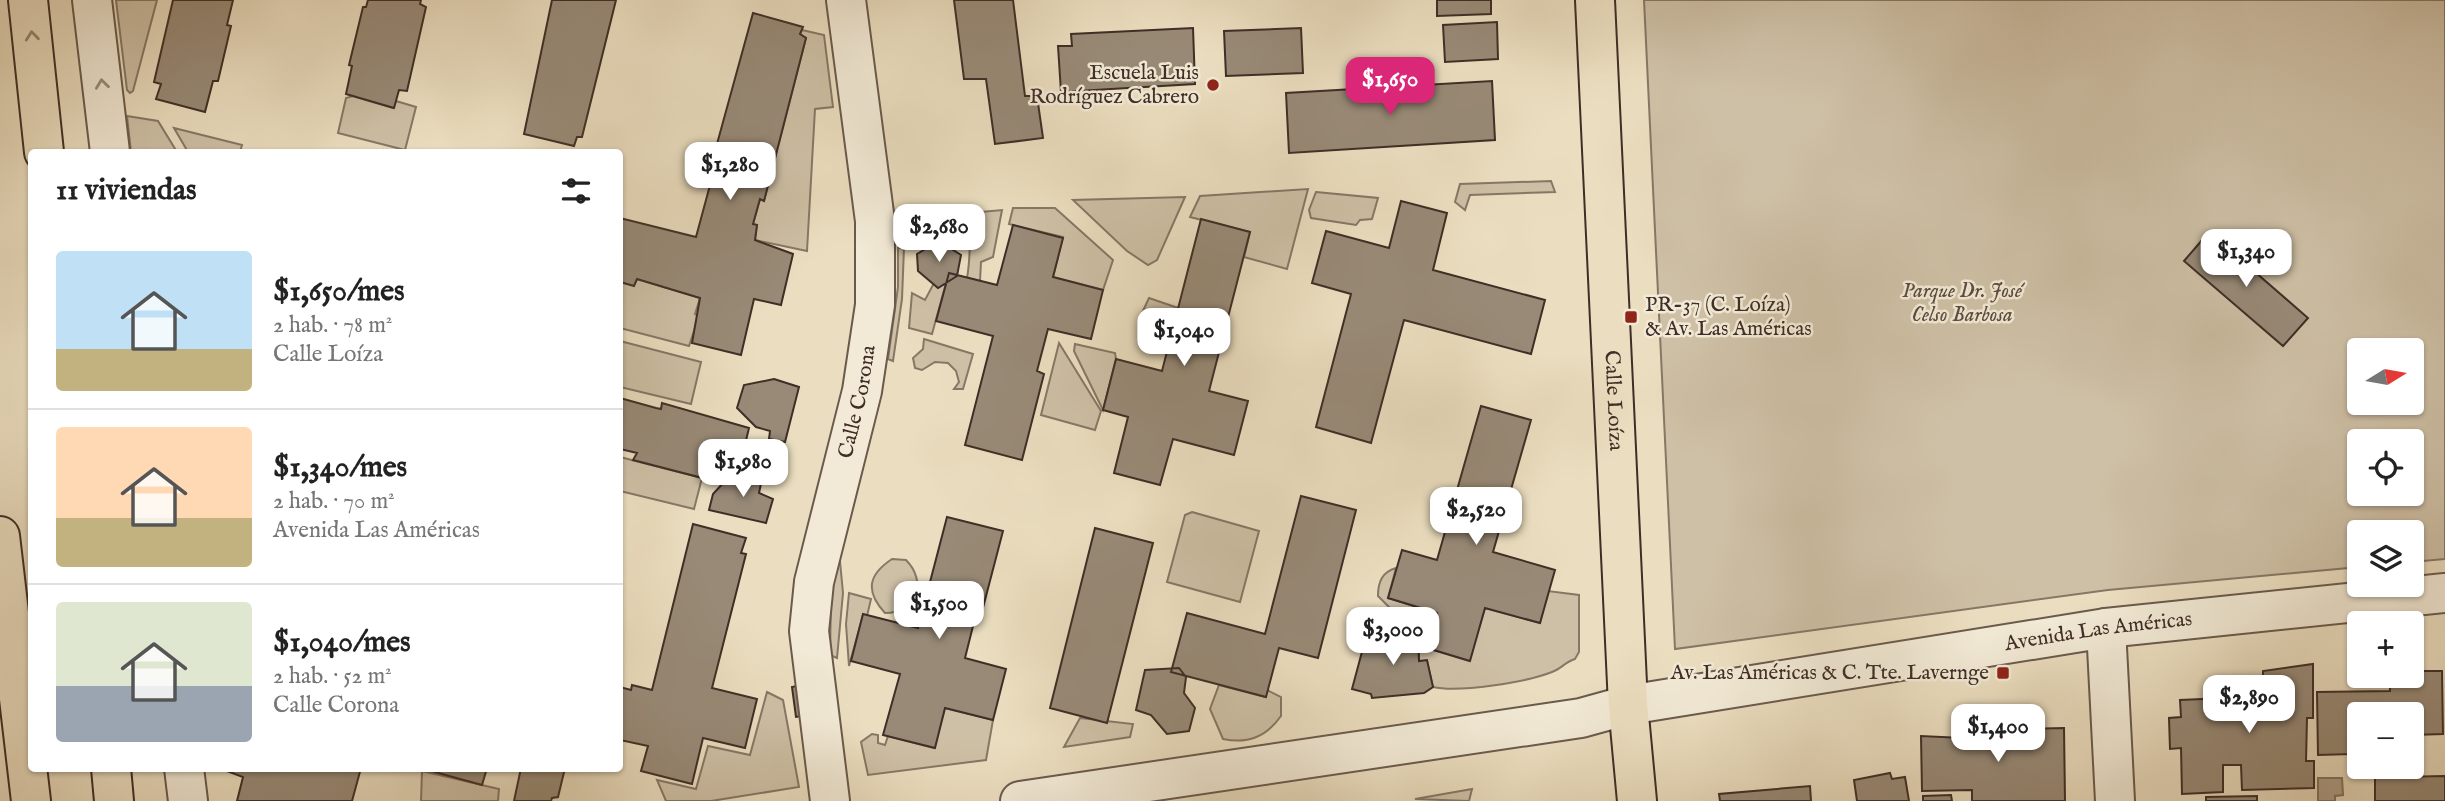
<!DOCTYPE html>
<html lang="es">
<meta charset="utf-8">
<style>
:root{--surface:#fff;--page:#f2f2f2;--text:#222;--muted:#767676;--line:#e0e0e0;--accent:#db2777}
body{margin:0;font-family:"IM FELL English",serif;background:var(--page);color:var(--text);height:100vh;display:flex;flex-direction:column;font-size:26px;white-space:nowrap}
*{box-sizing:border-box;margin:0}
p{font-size:23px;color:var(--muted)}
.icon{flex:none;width:38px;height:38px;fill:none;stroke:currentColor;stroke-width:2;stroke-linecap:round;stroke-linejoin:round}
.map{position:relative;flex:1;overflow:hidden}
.side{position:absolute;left:28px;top:149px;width:595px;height:623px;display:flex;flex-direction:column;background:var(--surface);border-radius:7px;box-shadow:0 2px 5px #0004}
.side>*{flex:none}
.needle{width:46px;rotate:79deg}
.controls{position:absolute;left:2347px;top:338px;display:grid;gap:14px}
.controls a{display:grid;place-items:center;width:77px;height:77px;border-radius:7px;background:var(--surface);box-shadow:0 2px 5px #0004;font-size:35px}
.price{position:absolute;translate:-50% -60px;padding:0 16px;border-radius:14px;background:#fff;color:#222;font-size:23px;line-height:46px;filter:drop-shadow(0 2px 4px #0008)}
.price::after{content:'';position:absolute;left:50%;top:42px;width:21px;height:16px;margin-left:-10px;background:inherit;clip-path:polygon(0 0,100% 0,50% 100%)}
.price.on{background:var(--accent);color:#fff}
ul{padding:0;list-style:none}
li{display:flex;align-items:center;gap:21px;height:175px;padding:0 28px}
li+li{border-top:2px solid var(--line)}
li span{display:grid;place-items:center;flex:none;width:196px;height:140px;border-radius:7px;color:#555}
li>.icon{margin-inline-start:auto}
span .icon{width:84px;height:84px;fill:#fffc;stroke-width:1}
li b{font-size:30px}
h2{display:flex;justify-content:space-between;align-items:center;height:84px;padding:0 28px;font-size:30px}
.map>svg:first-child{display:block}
.green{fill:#cec0a6;stroke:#867766;stroke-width:2;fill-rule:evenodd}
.water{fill:#b1a28c;stroke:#837464;stroke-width:2}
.building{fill:#988a77;stroke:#3f2e27;stroke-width:2}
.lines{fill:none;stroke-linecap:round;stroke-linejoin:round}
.minor-casing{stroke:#6a5a4d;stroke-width:42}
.major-casing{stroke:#3f2e27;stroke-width:42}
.highway-casing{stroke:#3f2e27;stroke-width:42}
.minor{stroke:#f2ead6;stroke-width:38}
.major{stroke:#ebdec0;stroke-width:38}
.highway{stroke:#ebdec0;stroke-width:38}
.oneway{stroke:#958674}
.oneway2{stroke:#988c7e}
.poi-dot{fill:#8f2418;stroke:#f2ead6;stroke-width:2.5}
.labels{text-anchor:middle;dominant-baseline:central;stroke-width:5;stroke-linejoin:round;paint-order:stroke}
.poi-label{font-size:21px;fill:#3f2e27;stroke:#f2ead6;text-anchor:end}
.park-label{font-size:21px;font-style:italic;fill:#5c4b40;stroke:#f2ead6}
.street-label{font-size:21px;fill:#3f2e27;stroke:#f2ead6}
</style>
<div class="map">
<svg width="2445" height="801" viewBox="0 0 2445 801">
<rect width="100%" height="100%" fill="#ebdec0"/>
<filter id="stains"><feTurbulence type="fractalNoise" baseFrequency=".00286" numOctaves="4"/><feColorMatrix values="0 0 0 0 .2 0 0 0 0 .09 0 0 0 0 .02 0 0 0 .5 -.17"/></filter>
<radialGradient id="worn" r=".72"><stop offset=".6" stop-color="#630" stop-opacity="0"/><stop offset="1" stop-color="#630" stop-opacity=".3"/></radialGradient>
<path class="green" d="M116,0H157L133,91L130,93L127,90Z
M1644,0H2445V559L2412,562V532H2359V567L2108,590L1675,649ZM2359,350H2412V402H2359ZM2359,441H2412V494H2359Z
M802,30L824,35L833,107L815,109L807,251L755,240L757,225L753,224L760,199L764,201L806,38L800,34Z
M353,96L393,108L396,101L416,107L405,150L338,133L346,98Z
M127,116L158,121L177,152H131Z
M174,128L242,145L240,152H188Z
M1551,181L1555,192L1470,195L1465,210L1455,202L1460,184Z
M1308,189L1287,269L1244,257L1250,232L1190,217L1200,196Z
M1316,192L1378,198L1372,219L1360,220L1356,225L1311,218L1309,210Z
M1185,197L1157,260L1148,265L1127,251L1073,200Z
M1013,208H1055L1113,260L1103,290L1053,277L1063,237L1009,224Z
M1002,210L993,257L981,262L980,281L967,278C971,256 970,235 970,213Z
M898,248H904L902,299L893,361L888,359L898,287Z
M637,279L700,298L695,314L699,316L689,346L620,328V282L633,285Z
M934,283L938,288L946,283L932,334L909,328L912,293L925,300Z
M1149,298L1178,308L1166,352L1141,315Z
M924,339L973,354L963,389H954L959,382L956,371L948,363L935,362L922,370L915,368L913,358L923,349Z
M620,341L701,362L691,404L620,387Z
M1059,343L1101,411L1095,430L1041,415Z
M1075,344L1115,353L1116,359L1103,410L1074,351Z
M620,457L702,478L694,509L620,491Z
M1192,512L1259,531L1240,602L1167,582L1185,515Z
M839,551L843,593L837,658L830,655L831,598Z
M892,559L906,560C928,582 916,613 885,613C865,591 868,575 892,559Z
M1396,568L1388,598L1437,613L1427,648L1469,661L1485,608L1540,623L1548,591L1579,595V652L1575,659C1565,662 1561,669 1552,672C1527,682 1459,693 1433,687L1427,661H1419L1418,635L1387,626L1381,642L1371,639L1363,632L1370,613L1391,609L1378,596C1378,582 1382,572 1396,568Z
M849,593L871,599L867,616L863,615L849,666L846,624Z
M1219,685L1265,697L1267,690L1281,697V716C1266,737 1248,744 1223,739L1210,709Z
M767,692L783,700L799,787L711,801H666L657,780L696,789L708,746L750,755Z
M945,708L993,720L986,760L868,775L861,742L872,734L878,735V743L885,745L888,736L934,748Z
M1080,718L1133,724L1130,737L1064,747Z
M422,771L499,789L498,801H421Z
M1472,789L1469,801L1415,799Z"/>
<path class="water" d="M2318,778H2342L2343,795L2335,796V801H2318Z"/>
<path class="building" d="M173,0H233L227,25L231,26L218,81H213L205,112L156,99L161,84L154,82Z
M368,0H421L420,4L426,7L407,91L399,90L394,108L346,94L352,66L349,65L363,7H366Z
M552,0H616L582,137H577L574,146L524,134Z
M954,0H1013L1025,96H1037L1043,138L995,144L986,79H964Z
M1437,0H1491V14L1437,16Z
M753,13L803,27L800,34L806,38L764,201L760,199L753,224L757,225L755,240L793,254L781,305L754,299L741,355L692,343L700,298L637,279L634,286L620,282V218L696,237L713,174L709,173Z
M1497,22L1498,59L1445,62L1443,25Z
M1193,28L1195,84L1061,92L1058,46H1072L1071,34Z
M1301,28L1303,73L1226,76L1224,31Z
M1492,81L1495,140L1289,153L1286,93Z
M1401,201L1447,213L1433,270L1545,300L1531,354L1404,320L1371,443L1316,427L1351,294L1312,283L1326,231L1389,248Z
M1201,219L1250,232L1209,391L1248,401L1234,455L1173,439L1160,485L1114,473L1128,417L1103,410L1116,359L1162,371Z
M1013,225L1063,238L1053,277L1103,290L1091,339L1048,329L1037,371L1044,374L1022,460L965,445L993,336L936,321L949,273L997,285Z
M2209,232L2308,318L2283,346L2184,261Z
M939,241L961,255L957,276L938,288L918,271L917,254Z
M774,379L799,387L785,442L769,439L770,431L756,427L737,408L744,385Z
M620,398L656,408L661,409L662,403L749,428L737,478L721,476L718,482L633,460L637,453L620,449Z
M1481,406L1531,420L1493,552L1555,570L1540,623L1485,608L1470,661L1427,648L1437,613L1388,598L1402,550L1437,560Z
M746,470L762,479L759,493L773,499L766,523L709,510L713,494L724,482H737Z
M1301,496L1356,510L1318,658L1279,648L1266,697L1171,672L1187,613L1265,634Z
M947,517L1003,531L980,619L975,618L965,658L1006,669L993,720L945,708L935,748L883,735L900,674L851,661L863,614L918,628Z
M693,524L746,538L741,553L746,554L712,688L757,699L745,748L703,738L692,784L641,771L648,746L620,740V687L631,690L632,685L652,690Z
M1095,528L1153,543L1107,723L1050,708Z
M1386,625L1418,635L1419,661L1427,660L1433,687L1424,693L1372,698L1371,694L1352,689L1363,648H1379Z
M2313,664V718H2307L2306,761H2314V788L2242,790L2241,765H2223V792L2182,794L2181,748L2170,749L2169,718L2181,717L2180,700L2249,697V687H2263V671Z
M1179,668L1186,677L1184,693L1195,708L1189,731L1167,734L1151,715L1136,710L1145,670Z
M2412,671H2442L2443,734L2412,735V714H2359V736H2352V754L2318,755L2317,692L2390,691V676H2412Z
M807,684L811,715L796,717L792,687Z
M2064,728L2065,801H1972V790L1922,791L1921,736L1963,738L1962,730Z
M219,768H361L352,801H237L243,777Z
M432,768H487L482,785L431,771Z
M521,768H565L558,797L552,798L551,801H514Z
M2375,770H2397V777L2445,776V801H2375Z
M1890,773L1892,779L1905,777L1909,801H1857L1854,780Z
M1810,786L1811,801H1720L1719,794Z
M1951,795L1952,801H1923V796Z
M2257,796V801H2206V797Z"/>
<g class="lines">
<defs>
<g id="minor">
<path d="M92,0L110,152"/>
<path d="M2106,628L2115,801"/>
<path d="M184,768L188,801"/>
<path id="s1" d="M830,801L809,631L814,582L862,391L875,305V221L846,0"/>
<path id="s2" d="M1020,801L1581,718L1628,705L2106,628L2445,593"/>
</g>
<g id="major">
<path id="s3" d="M1595,0L1628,705L1637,801"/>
</g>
<path id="highway" d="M28,0L44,152
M0,536L31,801
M111,768L114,801"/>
</defs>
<use href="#minor" class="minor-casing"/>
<use href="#major" class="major-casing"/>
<use href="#highway" class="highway-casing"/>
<use href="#minor" class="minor"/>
<use href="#major" class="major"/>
<use href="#highway" class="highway"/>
</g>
<defs><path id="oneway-chevron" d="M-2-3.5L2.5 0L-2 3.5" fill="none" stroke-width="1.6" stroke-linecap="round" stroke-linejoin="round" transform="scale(1.75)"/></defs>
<use class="oneway" href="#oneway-chevron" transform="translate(32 36) rotate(-96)"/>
<use class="oneway2" href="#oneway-chevron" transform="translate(102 84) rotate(-97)"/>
<g class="poi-dot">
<circle cx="1213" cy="85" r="7"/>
<rect x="1624" y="310" width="14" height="14" rx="3.5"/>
<rect x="1996" y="666" width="14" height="14" rx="3.5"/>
</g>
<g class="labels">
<g class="poi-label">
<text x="1199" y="73">Escuela Luis<tspan x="1199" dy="24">Rodríguez Cabrero</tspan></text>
<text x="1645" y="305" text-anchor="start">PR-37 (C. Loíza)<tspan x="1645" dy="24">&amp; Av. Las Américas</tspan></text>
<text x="1989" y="673">Av. Las Américas &amp; C. Tte. Lavernge</text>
</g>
<g class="park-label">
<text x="1962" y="291">Parque Dr. José<tspan x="1962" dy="24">Celso Barbosa</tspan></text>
</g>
<g class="street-label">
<text stroke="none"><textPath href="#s3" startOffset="401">Calle Loíza</textPath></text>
<text stroke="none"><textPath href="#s1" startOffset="406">Calle Corona</textPath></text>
<text stroke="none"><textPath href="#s2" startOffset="1092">Avenida Las Américas</textPath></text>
</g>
</g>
<rect width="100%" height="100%" filter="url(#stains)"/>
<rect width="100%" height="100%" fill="url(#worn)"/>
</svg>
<div class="controls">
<a><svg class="needle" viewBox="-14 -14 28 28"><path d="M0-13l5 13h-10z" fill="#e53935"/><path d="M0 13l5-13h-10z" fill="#767676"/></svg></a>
<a><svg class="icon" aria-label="locate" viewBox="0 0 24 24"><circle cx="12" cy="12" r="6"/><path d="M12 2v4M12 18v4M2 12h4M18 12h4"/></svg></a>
<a><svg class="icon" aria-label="layers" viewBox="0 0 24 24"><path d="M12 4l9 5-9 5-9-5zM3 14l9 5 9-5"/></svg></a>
<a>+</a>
<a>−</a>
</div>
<b class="price on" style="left:1390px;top:117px">$1,650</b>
<b class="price" style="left:730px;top:202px">$1,280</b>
<b class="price" style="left:939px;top:264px">$2,680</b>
<b class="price" style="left:2246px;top:289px">$1,340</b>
<b class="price" style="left:1184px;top:368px">$1,040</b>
<b class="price" style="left:743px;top:499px">$1,980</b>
<b class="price" style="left:1476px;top:547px">$2,520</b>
<b class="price" style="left:939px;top:641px">$1,500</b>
<b class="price" style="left:1393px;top:667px">$3,000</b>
<b class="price" style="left:2249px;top:735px">$2,890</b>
<b class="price" style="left:1998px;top:764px">$1,400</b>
<section class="side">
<h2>11 viviendas<svg class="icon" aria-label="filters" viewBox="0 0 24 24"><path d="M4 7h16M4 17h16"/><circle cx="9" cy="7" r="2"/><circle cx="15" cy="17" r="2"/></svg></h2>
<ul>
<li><span style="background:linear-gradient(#bfe0f5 70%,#c2b280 0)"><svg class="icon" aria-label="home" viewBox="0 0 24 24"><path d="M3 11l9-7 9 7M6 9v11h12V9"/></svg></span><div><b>$1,650/mes</b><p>2 hab. · 78 m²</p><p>Calle Loíza</p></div></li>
<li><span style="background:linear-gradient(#ffd9b3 65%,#c2b280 0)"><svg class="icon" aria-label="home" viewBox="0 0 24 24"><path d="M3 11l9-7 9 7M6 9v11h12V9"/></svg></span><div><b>$1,340/mes</b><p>2 hab. · 70 m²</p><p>Avenida Las Américas</p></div></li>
<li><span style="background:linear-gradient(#dfe7d0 60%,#9aa5b1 0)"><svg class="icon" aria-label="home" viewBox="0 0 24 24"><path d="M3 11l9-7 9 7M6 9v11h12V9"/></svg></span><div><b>$1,040/mes</b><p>2 hab. · 52 m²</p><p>Calle Corona</p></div></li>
</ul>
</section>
</div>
